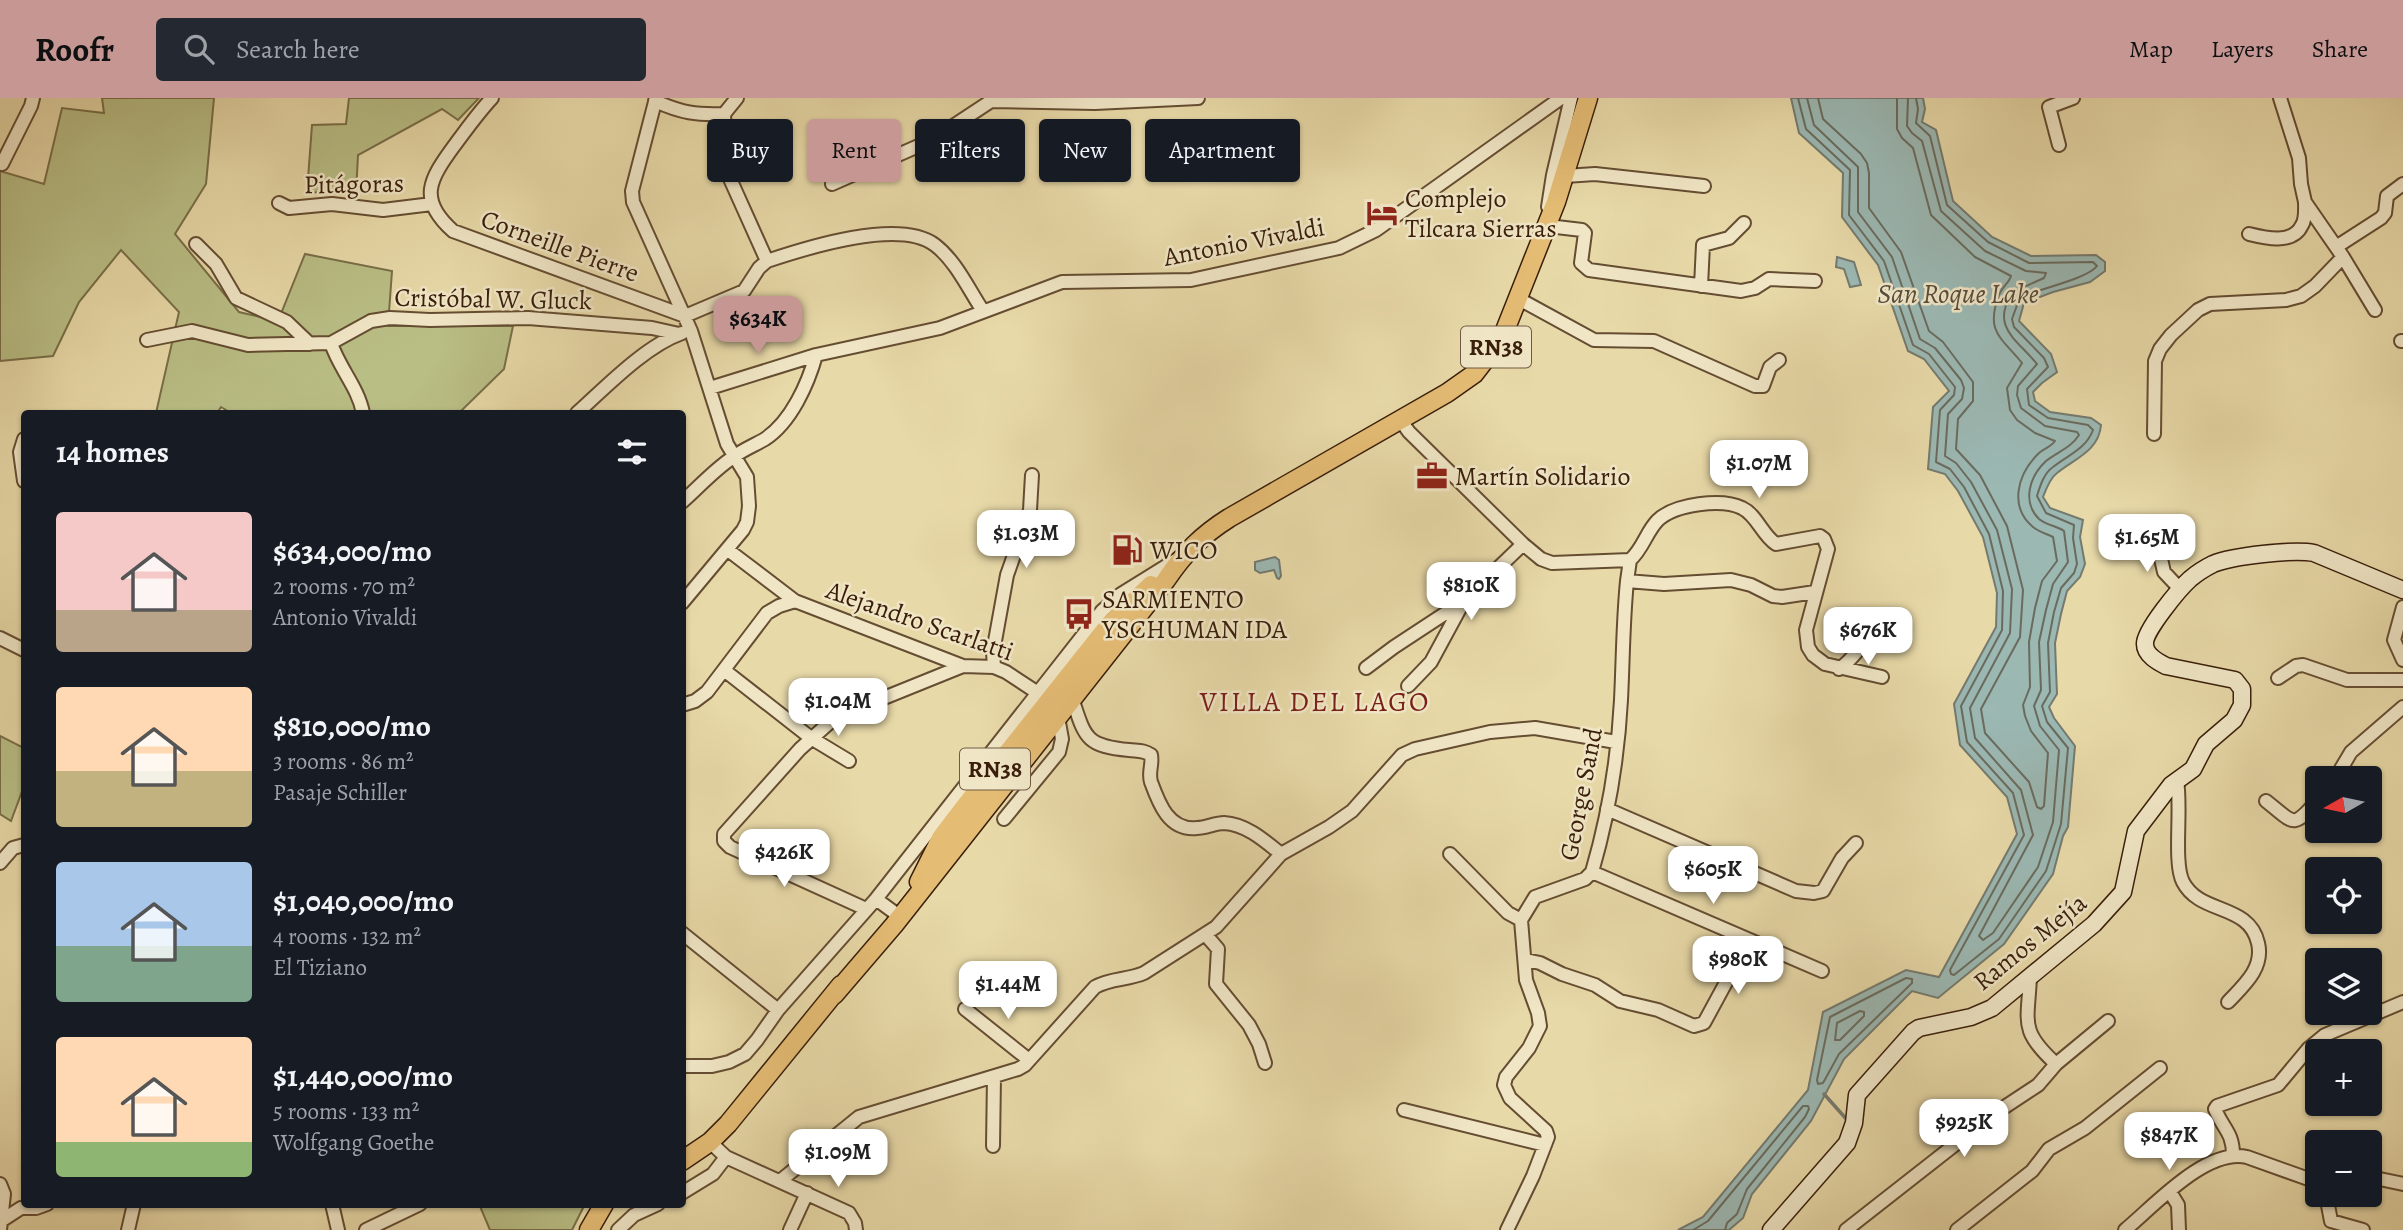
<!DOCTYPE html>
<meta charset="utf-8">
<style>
:root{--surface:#171b24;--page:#242831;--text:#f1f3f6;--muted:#9ea1a6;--accent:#c59692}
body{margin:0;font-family:Alegreya,serif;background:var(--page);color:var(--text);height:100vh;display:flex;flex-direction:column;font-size:26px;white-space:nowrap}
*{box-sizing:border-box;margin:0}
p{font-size:23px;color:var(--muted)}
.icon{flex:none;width:38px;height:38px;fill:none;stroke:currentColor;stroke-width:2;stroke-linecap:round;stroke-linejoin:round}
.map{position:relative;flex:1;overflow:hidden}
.side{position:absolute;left:21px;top:312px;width:665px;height:798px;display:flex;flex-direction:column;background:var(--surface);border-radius:7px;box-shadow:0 2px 5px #0004}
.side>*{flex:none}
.banner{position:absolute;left:707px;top:21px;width:665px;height:63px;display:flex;gap:14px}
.needle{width:46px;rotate:261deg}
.tools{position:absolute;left:2305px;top:668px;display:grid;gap:14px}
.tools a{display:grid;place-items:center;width:77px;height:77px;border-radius:7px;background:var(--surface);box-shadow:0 2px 5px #0004;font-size:35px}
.price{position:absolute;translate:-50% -60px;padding:0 16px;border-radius:14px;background:#fff;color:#222;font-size:23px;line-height:46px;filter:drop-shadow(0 2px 4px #0008)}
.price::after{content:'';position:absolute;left:50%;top:42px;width:21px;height:16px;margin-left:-10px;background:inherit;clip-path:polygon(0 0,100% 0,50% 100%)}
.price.on{background:var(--accent);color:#111}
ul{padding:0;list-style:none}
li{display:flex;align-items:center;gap:21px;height:175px;padding:0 35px}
li span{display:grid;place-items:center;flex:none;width:196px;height:140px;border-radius:7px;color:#555}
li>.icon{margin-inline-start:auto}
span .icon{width:84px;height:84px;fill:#fffc;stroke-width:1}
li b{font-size:30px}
h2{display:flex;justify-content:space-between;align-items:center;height:84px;padding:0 35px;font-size:30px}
.pill{padding:0 24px;border-radius:7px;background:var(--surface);box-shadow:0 2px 5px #0004;font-size:24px;line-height:63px}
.pill.on{background:var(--accent);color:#111}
header{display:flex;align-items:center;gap:42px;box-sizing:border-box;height:98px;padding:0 35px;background:var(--accent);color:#111}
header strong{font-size:33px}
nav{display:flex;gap:38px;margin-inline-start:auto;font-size:24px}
.search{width:490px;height:63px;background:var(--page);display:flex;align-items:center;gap:18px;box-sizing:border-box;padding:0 24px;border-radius:7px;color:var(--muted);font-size:26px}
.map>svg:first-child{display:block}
.green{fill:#b9be85;stroke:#796e48;stroke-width:2}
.water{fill:#9bb8b3;stroke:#747a6f;stroke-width:2}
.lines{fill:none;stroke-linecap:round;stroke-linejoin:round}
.shore{stroke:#6a6b5e;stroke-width:2}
.stream{stroke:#747a6f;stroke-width:3.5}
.street-casing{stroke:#654d32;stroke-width:16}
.secondary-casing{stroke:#391e0a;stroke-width:19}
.primary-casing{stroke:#391e0a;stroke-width:21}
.street{stroke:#f0e6c6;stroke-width:12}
.secondary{stroke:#f0e6c6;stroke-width:16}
.primary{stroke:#e4bc74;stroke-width:18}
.labels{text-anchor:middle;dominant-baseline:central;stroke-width:5;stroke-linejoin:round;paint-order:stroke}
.shield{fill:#f0e6c6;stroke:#705a42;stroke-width:2}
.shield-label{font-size:24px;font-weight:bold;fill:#391e0a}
.street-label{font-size:26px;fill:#391e0a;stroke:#f0e6c6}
.poi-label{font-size:26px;fill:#391e0a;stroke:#f0e6c6;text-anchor:start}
.water-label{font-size:28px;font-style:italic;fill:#564c3d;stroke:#f0e6c6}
.neighbourhood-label{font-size:28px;letter-spacing:2px;fill:#7a1f14;stroke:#f0e6c6}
</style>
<header>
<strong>Roofr</strong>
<div class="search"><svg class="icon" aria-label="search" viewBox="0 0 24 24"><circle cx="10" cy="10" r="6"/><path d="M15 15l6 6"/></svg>Search here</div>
<nav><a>Map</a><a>Layers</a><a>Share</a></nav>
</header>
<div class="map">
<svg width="2403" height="1132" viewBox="0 0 2403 1132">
<rect width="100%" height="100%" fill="#e8d9a8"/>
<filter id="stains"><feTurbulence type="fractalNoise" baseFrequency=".00286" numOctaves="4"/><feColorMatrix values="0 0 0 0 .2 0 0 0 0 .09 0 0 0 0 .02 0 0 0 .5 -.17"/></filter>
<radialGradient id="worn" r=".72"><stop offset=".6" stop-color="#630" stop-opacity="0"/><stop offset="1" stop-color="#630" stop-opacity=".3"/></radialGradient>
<path class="green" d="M102,0H214L206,86L175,136L239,214L278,223L305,156L392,173L388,228H513L504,271L459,315H231L221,309L217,315H156L179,214L121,152L79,204L53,258L0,263V73L44,86L62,10L104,15Z
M349,0H479L458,22L442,11L358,57L356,96L307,94L312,27L346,26Z
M0,638L24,650V688L11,723L0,716Z
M479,1106H585L572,1132H490Z"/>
<path class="water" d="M1791,0H1923L1925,11L1922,24L1936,32L1953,103L1992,139L2031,158L2096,157L2105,164V173L2090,184L2053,194L2024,205L2019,223L2051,256L2057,274L2042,285L2033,294L2035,303L2050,314L2091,320L2101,327C2099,353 2074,361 2057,375C2050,380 2046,391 2043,399L2050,410L2083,422L2080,439L2085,466L2080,479L2067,493L2061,516L2055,545L2057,596L2049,609L2054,620L2075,648L2068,729L2063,738L2053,776L2004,846L1938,900L1912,893L1844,961L1811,1023L1752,1096L1743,1120L1729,1132H1678L1703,1119L1808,992L1823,914L1906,872L1939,879L2017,736L2007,699L1960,647L1954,606L1996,529L1997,495L1983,439L1958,393L1945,376L1928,371L1933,309L1949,293L1924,261L1908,253L1878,167L1842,119L1843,75L1799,35Z
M1837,159L1854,164L1861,187L1850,189L1844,171L1836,169Z
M1275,459L1279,462L1281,478L1279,481L1277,480L1274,472L1260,475L1255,472V464Z"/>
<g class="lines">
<path class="shore" d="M1798,0L1806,31L1850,72L1849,117L1884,163L1913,247L1929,256L1955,289L1954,297L1940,312L1936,364L1950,371L1964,389L1989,436L2003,493L2002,532L1961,608L1967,644L2013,695L2024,737L1950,872L1951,876L1954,877L1999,841L2046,773L2061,726L2068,650L2047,624L2042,608L2050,594L2048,545L2054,514L2061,490L2074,475L2077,466L2073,440L2074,427L2046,415L2037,398C2040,388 2044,375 2053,369C2068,357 2086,351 2093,332L2088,327L2048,320L2029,307L2027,291L2048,269L2044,260L2014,229L2012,221L2020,199C2039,191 2087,181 2097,168L2093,164L2029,165L1988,144L1947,107L1930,38L1916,25L1918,11L1916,0
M1807,0L1814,27L1858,69V114L1892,159L1920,241L1935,250L1961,282L1964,290L1962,301L1948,316L1945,358L1956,365L1971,384L1997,432L2012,491L2010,535L1970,610L1975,640L2021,692L2033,737L1979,838L1983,842L1993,835L2038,769L2053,724L2059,652L2040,628L2034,608L2041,592L2039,544L2046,512L2053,486L2068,464L2064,433C2057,428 2046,427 2039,421C2022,404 2029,379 2046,363C2057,354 2071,350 2079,337L2077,334L2045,328L2021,310L2017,297L2018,288L2037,266C2018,242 1989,229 2013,194L2044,180L2046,175L2026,173L1985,153L1941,113L1922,43L1912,35L1907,28L1908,0
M1818,0L1823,21L1861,56L1867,65L1869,75V110L1901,154L1929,233L1943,244L1973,284V303L1958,321L1956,351L1980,377L2007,428L2023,492L2020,539L1981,611L1985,635L2029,684L2037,709L2041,711L2044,708L2048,655L2031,633L2025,618L2023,607L2030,589L2029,544L2035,510L2042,483L2057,463L2053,439C2047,436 2039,434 2033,429C2009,409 2017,377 2038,356C2043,351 2051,349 2055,343L2035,335L2017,322L2010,312L2007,290L2022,265C2001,239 1985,234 1999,197C2002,189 2009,185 2011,178L1975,159L1931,117L1913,50L1902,40L1897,31V0
M1906,880L1912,881V885L1839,956L1823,985L1818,986L1817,982L1830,919Z
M1860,913L1864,914V918L1840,942H1835L1837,925Z
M1693,1132L1708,1123L1803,1008H1808L1809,1011L1805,1019L1747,1091L1737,1116L1727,1125L1725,1132"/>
<path class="stream" d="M1824,996L1849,1024"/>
<defs>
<path id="street" d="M492,0C478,15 466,32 454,48C430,81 417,101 453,133L685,218L744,193L759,170L767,163C806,150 899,120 935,147C956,163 969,192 983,213
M656,0L632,93L633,104L691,233L727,346L747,379L749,408L747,424L743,432L682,505
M2280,0L2299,60L2301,86L2305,104L2343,159L2375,212
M655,3C682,15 696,17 724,16L737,0
M724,16L727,74L767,163
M2059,47L2049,9L2073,0
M2,66L31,8L33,0
M1565,78L1595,76L1704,88
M832,86L932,42L991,3L1095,5L1198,0
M279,105L289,110L332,106L383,112L432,106
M1548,109L1553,77L1571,0
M1548,128L1582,132L1585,135L1581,165L1589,172L1741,193L1755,190L1769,181L1815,183
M2249,136C2265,140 2293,147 2302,127C2306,121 2305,111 2305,104
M196,146L216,166L236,200L287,224L310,246
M2336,149L2381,120L2385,115L2387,98L2403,86
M1701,188L1703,147L1729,140L1744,125
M1519,201L1594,242L1654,243L1755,288H1763L1770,269L1779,262
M147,242L192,233L248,247L331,245L371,223L390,220L430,222L528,220L652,230L679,236
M2401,243H2403
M331,245C339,270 358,289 363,315
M710,290L816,257L940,230L1062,184L1191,182L1339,150L1376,132L1561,0
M577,315C606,289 645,248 682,235
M1401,323L1409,334L1523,446L1541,461L1552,465L1630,462
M2154,336L2155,263L2160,251L2171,237L2198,212L2210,206L2286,202L2301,198L2315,188L2343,159
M24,341L20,354L24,383
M682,404C699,389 714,372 732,360C742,352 755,347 765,341C791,324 808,286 816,257
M2149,429L2156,439L2164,474L2180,491
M728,452L795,503L963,568L994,569L1006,574L1044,599
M1630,462C1643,451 1646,434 1658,422C1675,406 1722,400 1742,410C1757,417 1762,437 1776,446L1820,438L1824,441L1828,451L1806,532L1808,549L1813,557L1825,566L1882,579
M1630,462L1627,483L1664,486L1731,482L1751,487L1773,498L1782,499L1815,494
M2403,509L2394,542L2403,562
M0,540L24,552
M994,569L993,554L1007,477L1030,412L1032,377
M1366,570L1394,549L1461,505
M1839,571C1855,561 1861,544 1876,534
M724,572L811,640L849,663
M2278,580L2296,568L2303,567L2347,582H2403
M1408,588L1431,564L1464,503L1523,446
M1072,600C1085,639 1085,648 1129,652C1138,653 1144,652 1151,657C1153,666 1148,674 1151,684C1159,706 1169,733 1197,730C1206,730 1215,725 1224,725C1246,726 1265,743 1281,756
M682,607L695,603L707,594L767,515L779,508L795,503
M2335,681L2351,654L2403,609
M2177,683C2182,709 2173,765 2183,784C2200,817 2249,805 2258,845C2264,870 2244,887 2228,904
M2266,703C2294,725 2292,732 2317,703
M1607,711L1796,793L1814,795L1823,793L1842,760L1856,745
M1004,721L1059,654L1062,641L1058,619
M1450,756L1508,815L1521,822
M0,765L13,750L24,747
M1592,774L1822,873
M876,801L895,815
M866,811L730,749L724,743V736L800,651L829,625L849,614L963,568
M682,835L778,912
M1205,836L1218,851L1216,886L1249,927L1259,946L1265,965
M1526,862L1540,865L1562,876L1595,887L1620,903L1658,912L1694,928L1704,925L1749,842
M2030,879C2028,925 2019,932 2056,966
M965,911L1029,962
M682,968H712L729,964L745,956L757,942L778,912L876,801L1102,513L1121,496L1179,460
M1404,1012L1545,1047
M710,1044L726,1059L849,1115L855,1125L856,1132
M993,1048L994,979
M2233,1057C2233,1034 2223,1031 2215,1011L2217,1008L2278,987L2308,951L2325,937L2403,904
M2370,1079L2403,1086
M780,1083L859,1019L1018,971L1025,967L1095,889C1110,880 1128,882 1144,875L1216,829L1281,756L1329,729L1352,713L1402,657L1415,651L1490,634L1535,630L1616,644
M0,1086L4,1096L0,1132
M2170,1094L2178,1107L2179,1132
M682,1095L713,1076L726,1059
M2326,1097L2331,1123L2363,1132
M332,1106L338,1132
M1,1123L21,1110H36L47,1106
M128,1132L134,1106
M366,1132L420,1106
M618,1132L634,1117L658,1106
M790,1132L807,1095
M1507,1132L1533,1078L1548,1039L1546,1033L1510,1000L1504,987L1506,979L1529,950L1540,928L1538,915L1526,882L1521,822L1535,799L1585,781L1592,774C1608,719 1618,659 1621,602C1623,562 1623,523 1627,483
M1846,1132L1994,1016L2038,987L2056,966L2108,923
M1957,1132L2032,1073L2049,1051L2085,1030L2160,970
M2125,1132C2155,1107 2206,1050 2247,1059L2317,1084"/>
<path id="secondary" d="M1771,1132L1847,1045L1854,1025L1857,997L1913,934L1919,930L1971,919L1992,910L2094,826L2123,794L2136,733L2171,687L2193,671L2206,646L2234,622L2242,607V591L2235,582L2166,568C2158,564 2145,557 2145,546C2144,533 2180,490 2190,481C2197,475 2205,470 2213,466C2232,458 2294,451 2314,455L2403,492"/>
<path id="primary" d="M919,784L941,740L963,711L1109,527L1151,487
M834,897L894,827L1166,482C1184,455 1202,437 1229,420L1447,295L1474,276L1502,240L1556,104L1588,0
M682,1063L710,1044L728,1026L841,887
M589,1132L604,1106"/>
</defs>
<use href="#street" class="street-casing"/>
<use href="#secondary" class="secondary-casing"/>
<use href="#primary" class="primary-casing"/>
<use href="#street" class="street"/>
<use href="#secondary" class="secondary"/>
<use href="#primary" class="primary"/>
</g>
<defs>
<symbol id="hotel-bare" viewBox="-9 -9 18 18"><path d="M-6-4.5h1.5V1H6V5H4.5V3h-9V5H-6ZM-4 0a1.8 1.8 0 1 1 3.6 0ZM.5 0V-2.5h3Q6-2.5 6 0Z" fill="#8f2418" stroke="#f0e6c6" stroke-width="2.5" paint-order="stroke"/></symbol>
<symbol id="office-bare" viewBox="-9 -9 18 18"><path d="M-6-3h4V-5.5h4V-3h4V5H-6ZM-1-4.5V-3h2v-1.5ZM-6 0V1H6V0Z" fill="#8f2418" stroke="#f0e6c6" stroke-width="2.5" paint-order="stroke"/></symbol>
<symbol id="fuel-bare" viewBox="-9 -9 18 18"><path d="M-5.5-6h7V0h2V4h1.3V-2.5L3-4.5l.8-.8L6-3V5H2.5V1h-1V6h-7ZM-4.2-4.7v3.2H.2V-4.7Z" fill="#8f2418" stroke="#f0e6c6" stroke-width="2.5" paint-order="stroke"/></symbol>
<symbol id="bus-bare" viewBox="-9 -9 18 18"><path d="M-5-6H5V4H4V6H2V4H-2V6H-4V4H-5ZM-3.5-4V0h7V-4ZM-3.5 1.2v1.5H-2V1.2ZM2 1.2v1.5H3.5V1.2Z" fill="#8f2418" stroke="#f0e6c6" stroke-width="2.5" paint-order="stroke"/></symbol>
</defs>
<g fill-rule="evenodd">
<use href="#hotel-bare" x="1360" y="93" width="44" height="44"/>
<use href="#office-bare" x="1410" y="356" width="44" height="44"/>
<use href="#fuel-bare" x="1105" y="430" width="44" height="44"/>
<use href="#bus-bare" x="1057" y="494" width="44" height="44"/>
</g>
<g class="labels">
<g class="shield">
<rect x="1461" y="228.5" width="70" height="41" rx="5"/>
<rect x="960" y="650.5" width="70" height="41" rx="5"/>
</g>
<g class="shield-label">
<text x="1496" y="249">RN38</text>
<text x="995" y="671">RN38</text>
</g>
<g class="street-label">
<text transform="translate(354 86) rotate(-1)">Pitágoras</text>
<text transform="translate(1244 144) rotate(-11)">Antonio Vivaldi</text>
<text transform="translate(560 148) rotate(20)">Corneille Pierre</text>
<text transform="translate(493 201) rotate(1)">Cristóbal W. Gluck</text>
<text transform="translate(920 523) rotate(19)">Alejandro Scarlatti</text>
<text transform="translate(1581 696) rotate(-79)">George Sand</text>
<text transform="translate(2030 844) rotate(-39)">Ramos Mejía</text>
</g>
<g class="poi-label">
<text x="1405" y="100">Complejo<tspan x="1405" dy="30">Tilcara Sierras</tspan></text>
<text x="1455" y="378">Martín Solidario</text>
<text x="1150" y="452">WICO</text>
<text x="1102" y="501">SARMIENTO<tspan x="1102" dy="30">YSCHUMAN IDA</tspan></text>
</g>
<g class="water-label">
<text x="1958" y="196">San Roque Lake</text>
</g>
<g class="neighbourhood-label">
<text x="1315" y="604">VILLA DEL LAGO</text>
</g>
</g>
<rect width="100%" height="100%" filter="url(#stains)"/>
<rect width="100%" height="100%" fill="url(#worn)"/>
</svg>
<div class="tools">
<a><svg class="needle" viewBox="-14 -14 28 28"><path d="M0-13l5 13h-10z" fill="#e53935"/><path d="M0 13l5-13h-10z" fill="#9ea1a6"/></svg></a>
<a><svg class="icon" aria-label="locate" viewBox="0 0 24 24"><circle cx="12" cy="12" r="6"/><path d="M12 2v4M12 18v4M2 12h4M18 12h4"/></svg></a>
<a><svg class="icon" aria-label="layers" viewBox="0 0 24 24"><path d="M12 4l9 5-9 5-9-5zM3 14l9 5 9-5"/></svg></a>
<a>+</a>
<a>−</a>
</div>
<b class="price on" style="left:758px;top:258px">$634K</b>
<b class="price" style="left:1759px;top:402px">$1.07M</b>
<b class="price" style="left:1026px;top:472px">$1.03M</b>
<b class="price" style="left:2147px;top:476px">$1.65M</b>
<b class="price" style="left:1471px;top:524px">$810K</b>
<b class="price" style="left:1868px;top:569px">$676K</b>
<b class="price" style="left:838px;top:640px">$1.04M</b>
<b class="price" style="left:784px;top:791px">$426K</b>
<b class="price" style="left:1713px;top:808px">$605K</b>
<b class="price" style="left:1738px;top:898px">$980K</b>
<b class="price" style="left:1008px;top:923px">$1.44M</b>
<b class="price" style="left:1964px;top:1061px">$925K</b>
<b class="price" style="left:2169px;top:1074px">$847K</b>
<b class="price" style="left:838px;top:1091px">$1.09M</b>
<div class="banner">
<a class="pill">Buy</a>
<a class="pill on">Rent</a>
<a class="pill">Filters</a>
<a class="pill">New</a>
<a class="pill">Apartment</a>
</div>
<section class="side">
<h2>14 homes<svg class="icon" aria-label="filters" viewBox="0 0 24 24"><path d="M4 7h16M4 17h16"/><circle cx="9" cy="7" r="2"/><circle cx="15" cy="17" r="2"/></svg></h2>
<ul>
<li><span style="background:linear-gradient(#f6c9c9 70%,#b9a48a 0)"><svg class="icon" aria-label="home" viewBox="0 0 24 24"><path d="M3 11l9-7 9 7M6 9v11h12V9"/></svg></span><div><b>$634,000/mo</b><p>2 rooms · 70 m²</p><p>Antonio Vivaldi</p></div></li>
<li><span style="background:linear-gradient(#ffd9b3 60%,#c2b280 0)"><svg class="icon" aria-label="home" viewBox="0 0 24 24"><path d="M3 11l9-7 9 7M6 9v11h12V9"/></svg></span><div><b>$810,000/mo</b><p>3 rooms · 86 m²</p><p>Pasaje Schiller</p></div></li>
<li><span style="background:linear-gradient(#a9c7e8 60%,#7fa58c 0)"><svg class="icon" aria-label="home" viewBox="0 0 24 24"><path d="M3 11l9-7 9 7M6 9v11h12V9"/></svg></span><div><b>$1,040,000/mo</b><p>4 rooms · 132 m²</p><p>El Tiziano</p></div></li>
<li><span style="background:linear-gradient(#ffd9b3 75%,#8fb573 0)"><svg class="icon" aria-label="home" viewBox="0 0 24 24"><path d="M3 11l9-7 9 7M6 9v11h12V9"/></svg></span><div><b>$1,440,000/mo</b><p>5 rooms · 133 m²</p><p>Wolfgang Goethe</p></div></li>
</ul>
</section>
</div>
